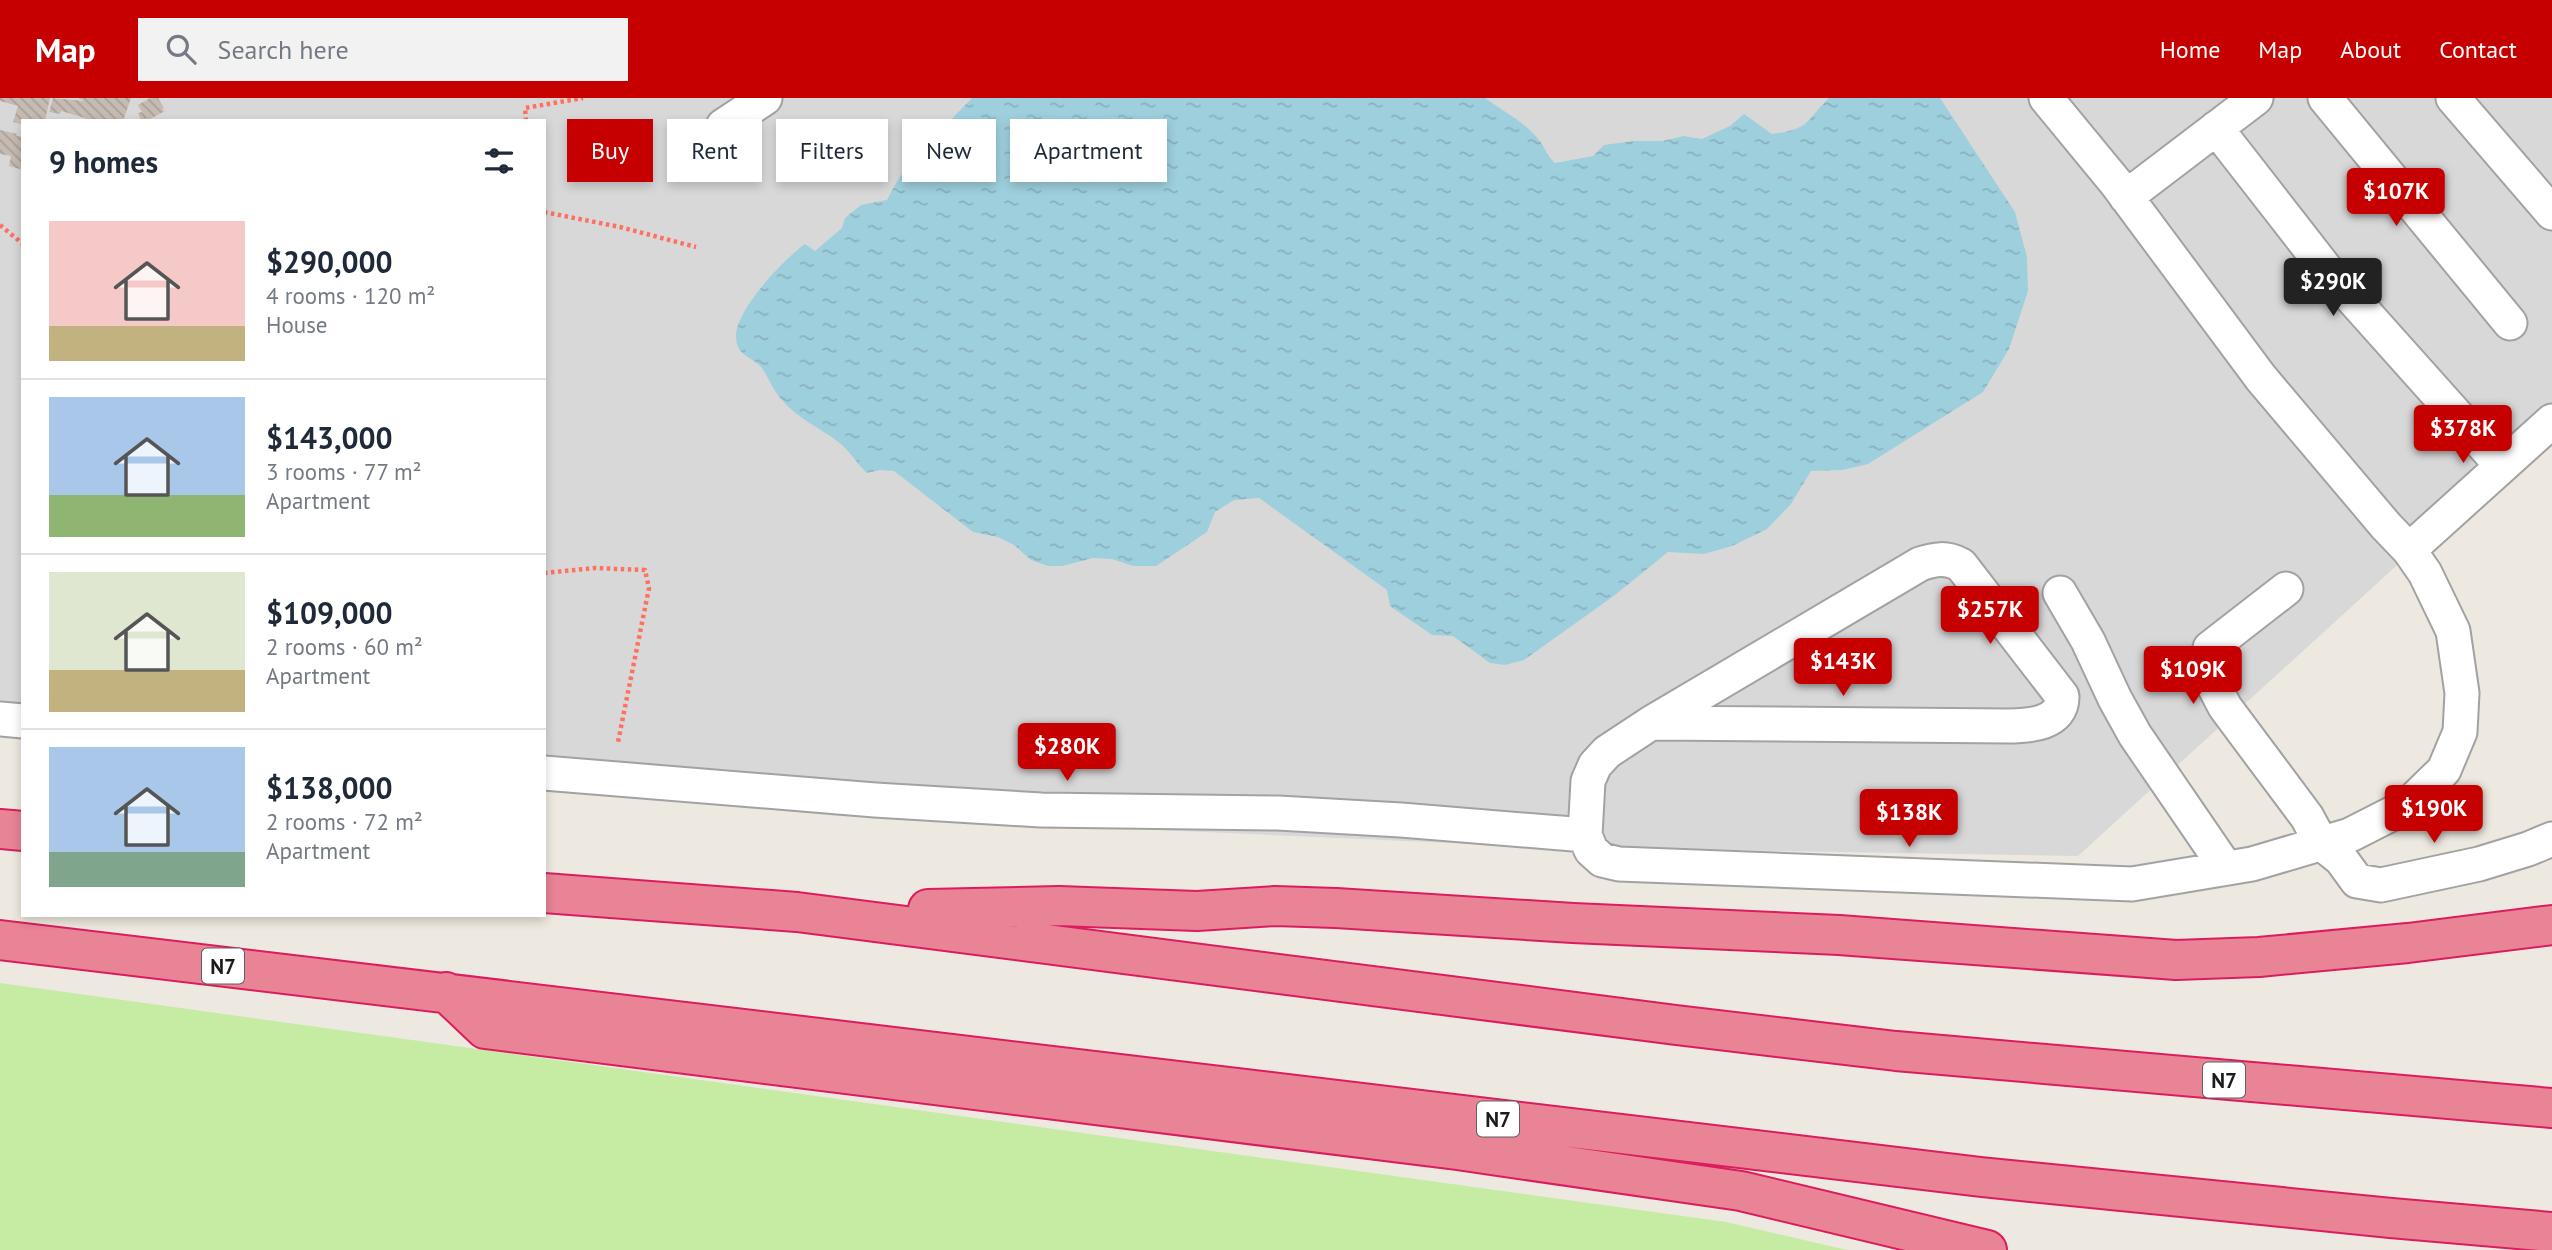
<!DOCTYPE html>
<meta charset="utf-8">
<style>
:root{--surface:#fff;--page:#f2f2f3;--text:#1f2937;--muted:#747a83;--line:#e0e1e3;--accent:#c60000}
body{margin:0;font-family:"PT Sans",sans-serif;background:var(--page);color:var(--text);height:100vh;display:flex;flex-direction:column;font-size:26px;white-space:nowrap}
*{box-sizing:border-box;margin:0}
p{font-size:23px;color:var(--muted)}
.icon{flex:none;width:38px;height:38px;fill:none;stroke:currentColor;stroke-width:2;stroke-linecap:round;stroke-linejoin:round}
.map{position:relative;flex:1;overflow:hidden}
.drawer{position:absolute;left:21px;top:21px;width:525px;height:798px;display:flex;flex-direction:column;background:var(--surface);border-radius:0px;box-shadow:0 4px 10px #0003}
.drawer>*{flex:none}
.hud{position:absolute;left:567px;top:21px;width:665px;height:63px;display:flex;gap:14px}
.price{position:absolute;translate:-50% -60px;padding:0 16px;border-radius:7px;background:var(--accent);color:#fff;font-size:23px;line-height:46px;filter:drop-shadow(0 2px 4px #0008)}
.price::after{content:'';position:absolute;left:50%;top:42px;width:21px;height:16px;margin-left:-10px;background:inherit;clip-path:polygon(0 0,100% 0,50% 100%)}
.price.on{background:#222;color:#fff}
ul{padding:0;list-style:none}
li{display:flex;align-items:center;gap:21px;height:175px;padding:0 28px}
li+li{border-top:2px solid var(--line)}
li span{display:grid;place-items:center;flex:none;width:196px;height:140px;border-radius:0px;color:#555}
li>.icon{margin-inline-start:auto}
span .icon{width:84px;height:84px;fill:#fffc;stroke-width:1}
li b{font-size:30px}
h2{display:flex;justify-content:space-between;align-items:center;height:84px;padding:0 28px;font-size:30px}
.tag{padding:0 24px;border-radius:0px;background:var(--surface);box-shadow:0 4px 10px #0003;font-size:24px;line-height:63px}
.tag.on{background:var(--accent);color:#fff}
header{display:flex;align-items:center;gap:42px;box-sizing:border-box;height:98px;padding:0 35px;background:var(--accent);color:#fff}
header strong{font-size:33px}
nav{display:flex;gap:38px;margin-inline-start:auto;font-size:24px}
.search{width:490px;height:63px;background:var(--page);display:flex;align-items:center;gap:18px;box-sizing:border-box;padding:0 24px;border-radius:0px;color:var(--muted);font-size:26px}
.map>svg:first-child{display:block}
.residential{fill:#d9d8d8}
.grass{fill:#c6eba2}
.water{fill:url(#water-ripples)}
.building{fill:url(#building-back-hatch)}
.lines{fill:none;stroke-linecap:round;stroke-linejoin:round}
.street-casing{stroke:#a2a2a2;stroke-width:37}
.highway-casing{stroke:#db1d5e;stroke-width:42}
.path{stroke:#ff705f;stroke-width:4.5;stroke-dasharray:3.5 3.5;stroke-linecap:butt}
.street{stroke:#fff;stroke-width:33}
.highway{stroke:#e98396;stroke-width:38}
.labels{text-anchor:middle;dominant-baseline:central;stroke-width:5;stroke-linejoin:round;paint-order:stroke}
.shield{fill:#fff;stroke:#5f5f5f;stroke-width:2}
.shield-label{font-size:21px;font-weight:bold;fill:#1b1b1b}
</style>
<header>
<strong>Map</strong>
<div class="search"><svg class="icon" aria-label="search" viewBox="0 0 24 24"><circle cx="10" cy="10" r="6"/><path d="M15 15l6 6"/></svg>Search here</div>
<nav><a>Home</a><a>Map</a><a>About</a><a>Contact</a></nav>
</header>
<div class="map">
<svg width="2552" height="1152" viewBox="0 0 2552 1152">
<defs>
<pattern id="water-ripples" width="26" height="14" patternUnits="userSpaceOnUse" patternTransform="scale(1.75)"><rect width="26" height="14" fill="#9ecfdd"/><path d="M2 4q2-2 4 0t4 0M15 11q2-2 4 0t4 0" fill="none" stroke="#88b1bd"/></pattern>
<pattern id="building-back-hatch" width="6" height="6" patternUnits="userSpaceOnUse" patternTransform="scale(1.75)"><rect width="6" height="6" fill="#c5bbb3"/><path d="M-1 5l2 2M0 0l6 6M5-1l2 2" fill="none" stroke="#a9a099"/></pattern>
</defs>
<rect width="100%" height="100%" fill="#ede9e0"/>
<path class="residential" d="M0,0H2552V326L2078,758L1545,749L838,718L544,690V23H23V640L0,637Z"/>
<path class="grass" d="M0,885L1726,1124L1847,1152H0Z"/>
<path class="water" d="M972,0H1485C1503,13 1526,25 1539,42C1546,51 1547,58 1555,65L1593,58L1604,47L1633,43H1662L1684,38L1702,41L1730,28L1744,16L1772,36C1810,31 1804,25 1829,0H1940L2015,114L2027,159L2028,193L2009,251L1983,294L1868,366L1842,372L1811,373L1791,406L1767,431L1732,448L1704,456L1668,454L1615,497L1524,562L1505,567L1490,565L1453,538L1432,537L1390,508L1387,492L1259,400L1234,402L1215,414L1207,434L1156,468H1133L1112,461L1093,460L1062,468H1048L1031,462L1014,447L998,439L973,434L894,373L880,372L867,375C858,367 851,355 842,347C823,331 799,322 782,302C773,293 769,280 762,270C753,259 736,258 736,239C735,212 784,161 805,146L815,153L842,130L845,120L861,107L887,102C895,88 903,67 920,62L931,42Z"/>
<path class="building" d="M0,0H50L45,23H23V27L13,24L18,8L0,3Z
M53,0L84,3L78,0H131L123,23H85V20L61,13L60,16L49,14Z
M150,0H158L164,10L162,12L165,13L148,22L147,20L141,23L138,15L142,14L138,7Z
M0,32L17,36L16,38L23,39V72L9,68L11,58L0,56Z"/>
<g class="lines">
<defs>
<path id="street" d="M2325,0L2510,225
M2453,0L2552,115
M723,28L765,0
M2216,30L2325,170L2502,368
M2126,99L2256,0
M2409,452L2552,323
M2286,491L2210,550L2205,571L2225,609L2307,719L2321,745L2341,761L2357,783L2381,787L2479,766L2528,751L2552,741
M2060,495L2088,543L2115,601L2135,637L2226,770
M0,621L23,623
M1651,625L2008,628C2029,628 2063,626 2062,598L1961,467C1946,459 1935,461 1920,466L1651,625L1607,654L1595,667L1588,683L1585,737L1591,752L1602,762L1619,766L2132,786L2252,766L2350,737L2407,708L2444,672L2460,634L2462,595L2453,533L2425,475L2409,452L2386,428L2261,280L2116,85L2046,0
M544,675L875,702L1041,712L1278,715L1401,722L1585,737"/>
<path id="highway" d="M0,731L23,733
M544,795L797,814L1676,927L1896,953L2552,1010
M928,811L1059,808L1197,813L1275,808L1336,810L1573,825L1839,837L2176,862L2259,859L2408,845L2552,827
M0,842L1981,1079L2391,1120L2552,1134
M446,894L485,931L1457,1052L1741,1093L1987,1152"/>
</defs>
<use href="#street" class="street-casing"/>
<use href="#highway" class="highway-casing"/>
<path class="path" d="M526,23L525,10L583,0
M544,114L620,129L696,149
M0,127L23,146
M544,475L595,470L645,472L649,490L618,644"/>
<use href="#street" class="street"/>
<use href="#highway" class="highway"/>
</g>
<g class="labels">
<g class="shield">
<rect x="202" y="850.5" width="42" height="35" rx="5"/>
<rect x="2203" y="964.5" width="42" height="35" rx="5"/>
<rect x="1477" y="1003.5" width="42" height="35" rx="5"/>
</g>
<g class="shield-label">
<text x="223" y="868">N7</text>
<text x="2224" y="982">N7</text>
<text x="1498" y="1021">N7</text>
</g>
</g>
</svg>
<b class="price" style="left:2396px;top:130px">$107K</b>
<b class="price on" style="left:2333px;top:220px">$290K</b>
<b class="price" style="left:2463px;top:367px">$378K</b>
<b class="price" style="left:1990px;top:548px">$257K</b>
<b class="price" style="left:1843px;top:600px">$143K</b>
<b class="price" style="left:2193px;top:608px">$109K</b>
<b class="price" style="left:1067px;top:685px">$280K</b>
<b class="price" style="left:2434px;top:747px">$190K</b>
<b class="price" style="left:1909px;top:751px">$138K</b>
<div class="hud">
<a class="tag on">Buy</a>
<a class="tag">Rent</a>
<a class="tag">Filters</a>
<a class="tag">New</a>
<a class="tag">Apartment</a>
</div>
<section class="drawer">
<h2>9 homes<svg class="icon" aria-label="filters" viewBox="0 0 24 24"><path d="M4 7h16M4 17h16"/><circle cx="9" cy="7" r="2"/><circle cx="15" cy="17" r="2"/></svg></h2>
<ul>
<li><span style="background:linear-gradient(#f6c9c9 75%,#c2b280 0)"><svg class="icon" aria-label="home" viewBox="0 0 24 24"><path d="M3 11l9-7 9 7M6 9v11h12V9"/></svg></span><div><b>$290,000</b><p>4 rooms · 120 m²</p><p>House</p></div></li>
<li><span style="background:linear-gradient(#a9c7e8 70%,#8fb573 0)"><svg class="icon" aria-label="home" viewBox="0 0 24 24"><path d="M3 11l9-7 9 7M6 9v11h12V9"/></svg></span><div><b>$143,000</b><p>3 rooms · 77 m²</p><p>Apartment</p></div></li>
<li><span style="background:linear-gradient(#dfe7d0 70%,#c2b280 0)"><svg class="icon" aria-label="home" viewBox="0 0 24 24"><path d="M3 11l9-7 9 7M6 9v11h12V9"/></svg></span><div><b>$109,000</b><p>2 rooms · 60 m²</p><p>Apartment</p></div></li>
<li><span style="background:linear-gradient(#a9c7e8 75%,#7fa58c 0)"><svg class="icon" aria-label="home" viewBox="0 0 24 24"><path d="M3 11l9-7 9 7M6 9v11h12V9"/></svg></span><div><b>$138,000</b><p>2 rooms · 72 m²</p><p>Apartment</p></div></li>
</ul>
</section>
</div>
